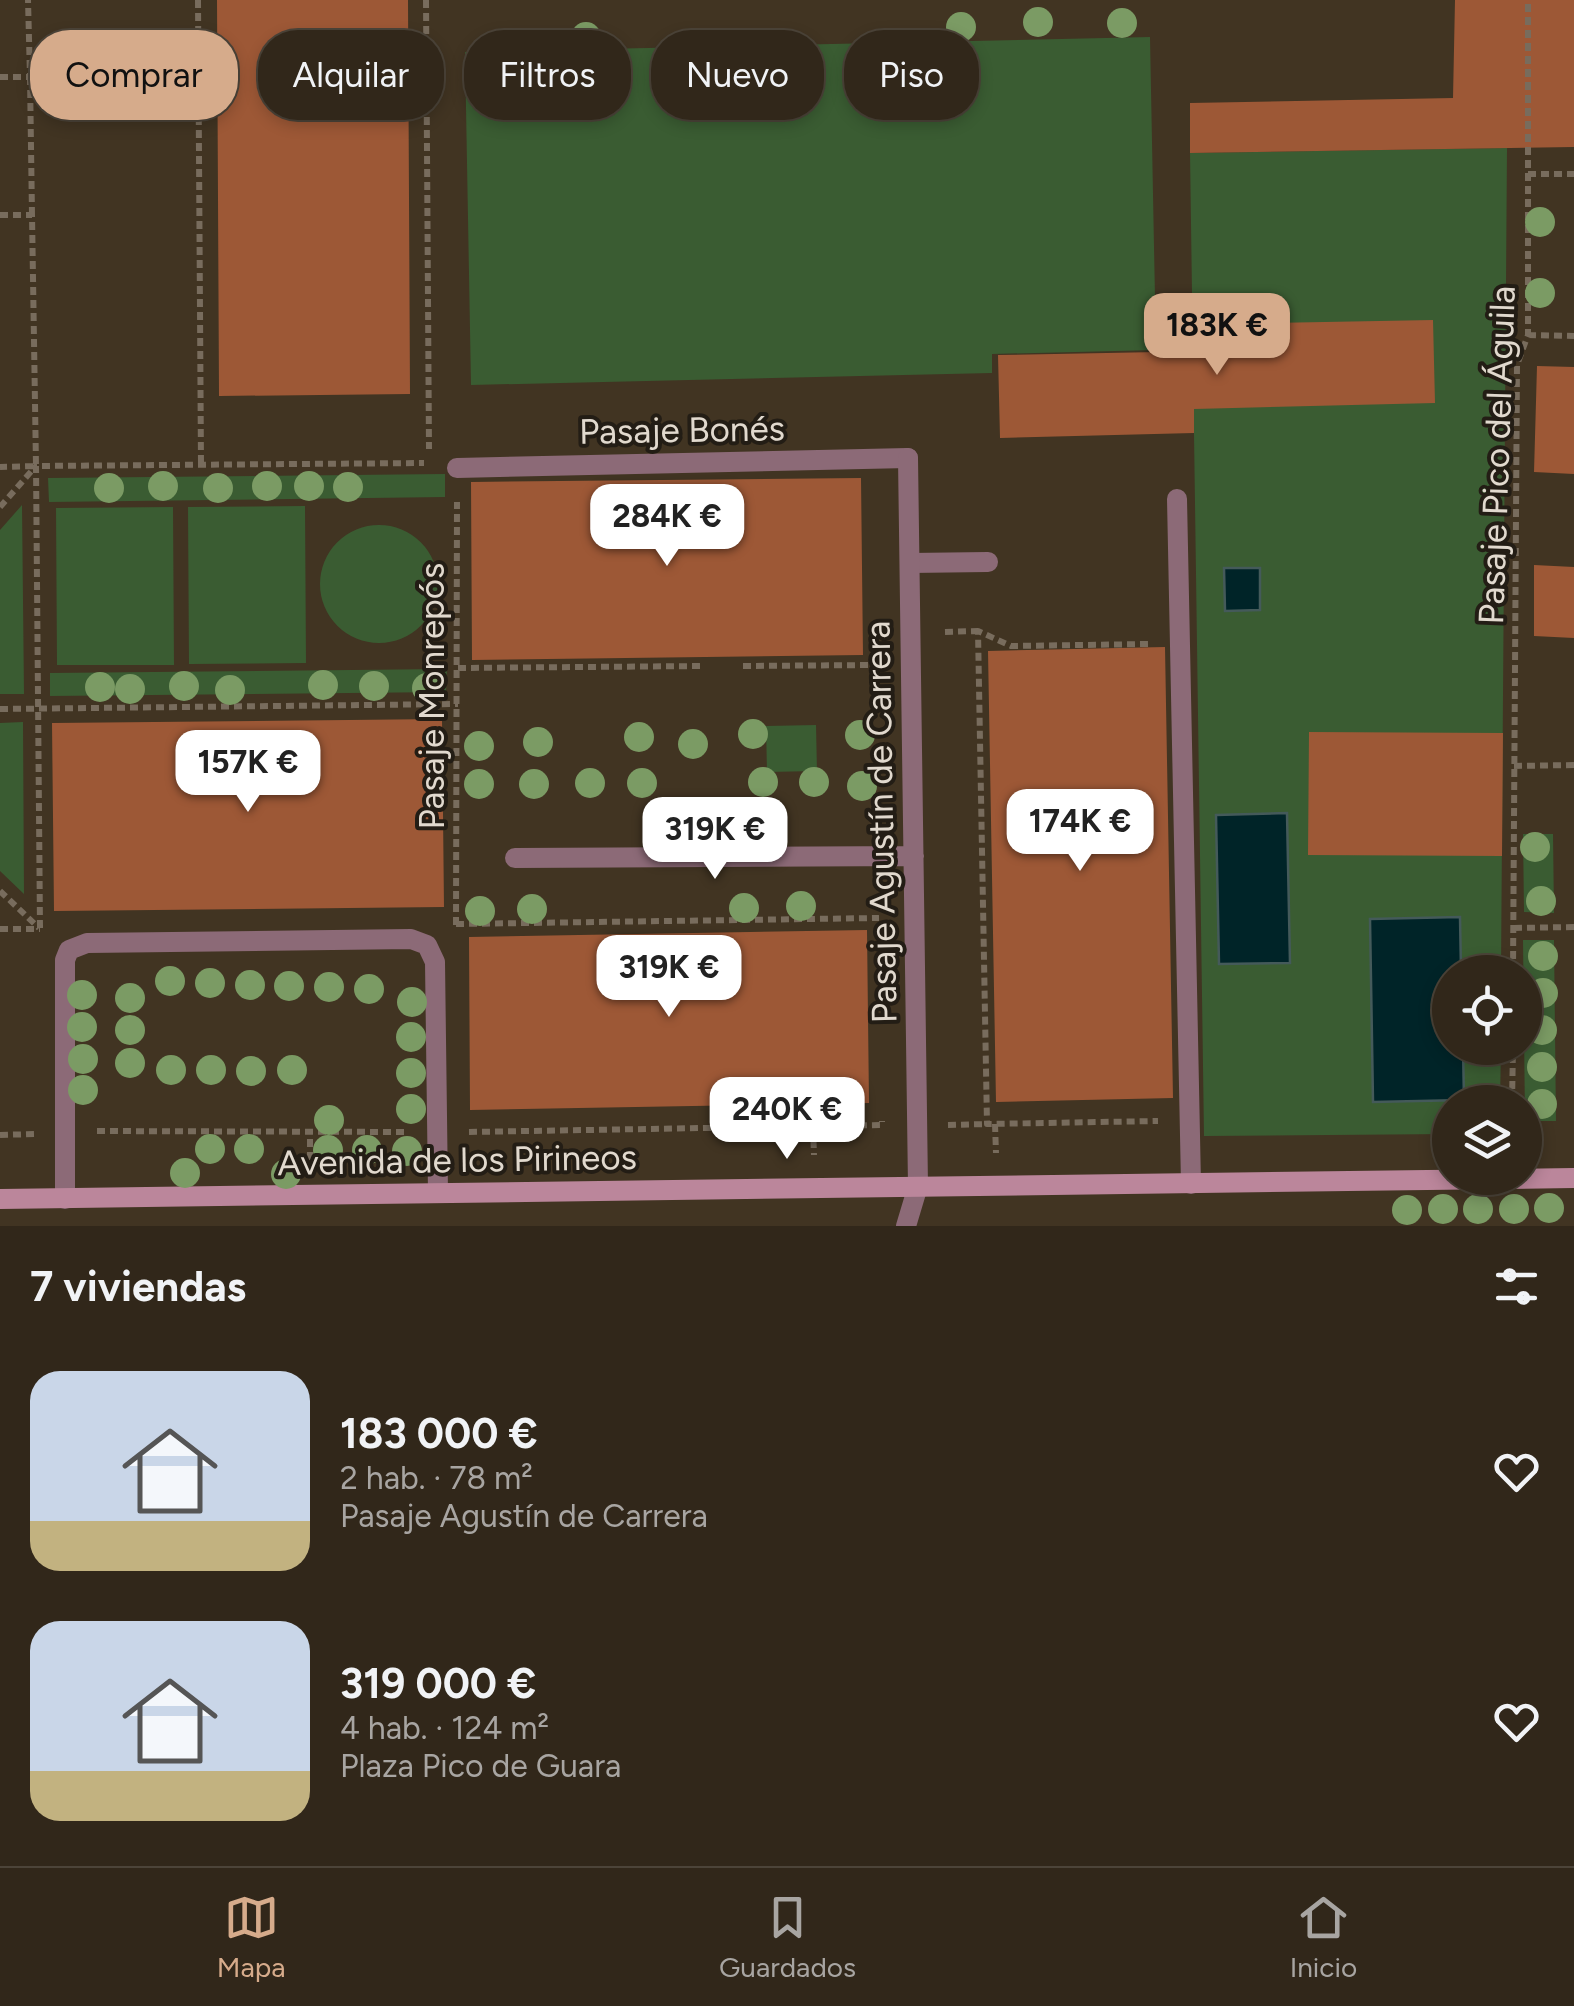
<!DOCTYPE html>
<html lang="es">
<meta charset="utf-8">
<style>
:root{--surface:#31271a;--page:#3d3327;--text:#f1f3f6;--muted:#a8a5a2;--line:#4c4439;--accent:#d6ab8b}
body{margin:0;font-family:Figtree,sans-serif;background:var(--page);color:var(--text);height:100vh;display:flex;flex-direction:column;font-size:38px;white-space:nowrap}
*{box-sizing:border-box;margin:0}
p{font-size:32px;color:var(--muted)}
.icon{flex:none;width:55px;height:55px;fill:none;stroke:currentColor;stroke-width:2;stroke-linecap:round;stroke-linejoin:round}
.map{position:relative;height:1226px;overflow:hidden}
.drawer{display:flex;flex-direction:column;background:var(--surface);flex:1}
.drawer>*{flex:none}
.top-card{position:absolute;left:30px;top:30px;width:1000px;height:90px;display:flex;gap:20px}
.controls{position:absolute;left:1432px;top:955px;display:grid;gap:20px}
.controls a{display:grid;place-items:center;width:110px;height:110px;border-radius:50%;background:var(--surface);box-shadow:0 5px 15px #0003,0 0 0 2px var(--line);font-size:50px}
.price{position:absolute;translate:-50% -85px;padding:0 22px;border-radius:20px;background:#fff;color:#222;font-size:32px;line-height:65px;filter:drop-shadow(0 2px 5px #0008)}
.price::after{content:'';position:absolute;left:50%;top:60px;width:30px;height:22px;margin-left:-15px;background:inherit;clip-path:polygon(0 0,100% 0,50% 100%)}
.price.current{background:var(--accent);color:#111}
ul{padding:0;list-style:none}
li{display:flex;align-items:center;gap:30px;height:250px;padding:0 30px}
li span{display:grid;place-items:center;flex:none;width:280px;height:200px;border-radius:30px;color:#555}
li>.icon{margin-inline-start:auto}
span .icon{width:120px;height:120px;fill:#fffc;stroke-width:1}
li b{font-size:42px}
h2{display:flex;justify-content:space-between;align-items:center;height:120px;padding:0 30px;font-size:42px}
.pill{padding:0 35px;border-radius:40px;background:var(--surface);box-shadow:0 5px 15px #0003,0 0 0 2px var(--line);font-size:35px;line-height:90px}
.pill.current{background:var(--accent);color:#111}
.tabs{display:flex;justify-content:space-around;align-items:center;height:140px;border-top:2px solid var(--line);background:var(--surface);font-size:28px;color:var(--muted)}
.tabs a{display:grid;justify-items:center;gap:5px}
.tabs .current{color:var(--accent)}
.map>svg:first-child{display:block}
.green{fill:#3a5c32}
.water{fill:#002428;stroke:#445a5a;stroke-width:2.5}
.building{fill:#9d5836}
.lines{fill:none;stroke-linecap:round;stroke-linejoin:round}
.path{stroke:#786c5d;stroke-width:6;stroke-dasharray:8 5;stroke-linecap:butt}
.lane{stroke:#8c6a77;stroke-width:20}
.street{stroke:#8c6a77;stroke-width:20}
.secondary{stroke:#bb869b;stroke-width:20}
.tree{fill:#7b9b64}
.labels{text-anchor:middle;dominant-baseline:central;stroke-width:8;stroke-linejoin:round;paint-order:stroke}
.street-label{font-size:35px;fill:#e1d9ce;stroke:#231d15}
</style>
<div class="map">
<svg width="1574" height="1226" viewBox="0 0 1574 1226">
<rect width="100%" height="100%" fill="#413422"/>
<path class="green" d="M1150,37L1156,350L992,354V373L471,385L465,52Z
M1507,148L1501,972H1450V1048H1501L1500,1102H1450V1134L1204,1136L1190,153Z
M445,474V497L49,502L48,478Z
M22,505L24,694H0V530Z
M305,506L306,663L189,664L188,507Z
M173,507L174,665H57L56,508Z
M320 584a59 59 0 1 1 118 0a59 59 0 1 1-118 0Z
M447,669L446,692L50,696V673Z
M23,722L24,894L0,871V723Z
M816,725L817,771L767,772L766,726Z
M1523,834H1553L1554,913L1524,912Z
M1523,940H1554L1556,1121H1525Z"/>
<path class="water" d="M1224,568H1260V610L1225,611Z
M1287,813L1290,963L1219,964L1216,815Z
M1460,917L1461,972H1450V1048H1463L1464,1100L1373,1102L1370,919Z"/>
<path class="building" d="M217,0H408L410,394L219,396Z
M1455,0H1574V147L1190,153V103L1453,98Z
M1433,320L1435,403L1194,409V433L1000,438L998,355L1158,352V344L1220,343V324Z
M1537,366L1574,367V474L1534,472Z
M861,478L863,655L472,660L471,482Z
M1534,565L1574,567V638L1534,636Z
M1165,647L1173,1098L996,1102L988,651Z
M442,719L444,907L54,911L52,723Z
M1309,732L1503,733L1502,856L1308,855Z
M867,930L869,1103L470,1110L469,937Z"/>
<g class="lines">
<path class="path" d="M198,0L201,465
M426,0L429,449
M0,77H30L28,0
M30,77L32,215
M1528,174H1574
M0,215H32L36,466L0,467
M1528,335L1574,336
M0,507L35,467
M945,632L978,631
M1148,644L1011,646L978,631L987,1124L1158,1121
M743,666L873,665V661
M458,668L704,666
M0,709L458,704
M1514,766L1574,765
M0,891L39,928
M456,924L879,918
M456,925L457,502
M40,928L36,466L424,463
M1514,928L1574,927
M0,929H40
M1513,972L1517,365L1528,335V0
M1512,1102L1513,1048
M995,1124L996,1153
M948,1125L987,1124
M813,1127L814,1155
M97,1131L405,1132
M469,1132L882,1125V1121
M0,1135L34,1134
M310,1160V1131"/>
<path class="lane" d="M457,468L908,458
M1177,499L1191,1184
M910,563L988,562
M65,1199V960L69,950L87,943L411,939L427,945L435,962L438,1193"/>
<path class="street" d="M515,858L914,856
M906,1226L918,1186L908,458"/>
<path class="secondary" d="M0,1199L1574,1178"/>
</g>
<g class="tree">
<circle cx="1038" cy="22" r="15"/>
<circle cx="1122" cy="23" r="15"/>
<circle cx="961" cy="27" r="15"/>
<circle cx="586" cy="37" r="15"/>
<circle cx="1540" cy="222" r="15"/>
<circle cx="1540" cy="293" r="15"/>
<circle cx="163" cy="486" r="15"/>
<circle cx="267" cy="486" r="15"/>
<circle cx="309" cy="486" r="15"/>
<circle cx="348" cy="487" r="15"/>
<circle cx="109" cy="488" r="15"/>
<circle cx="218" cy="488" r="15"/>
<circle cx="323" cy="685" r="15"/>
<circle cx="184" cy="686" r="15"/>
<circle cx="374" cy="686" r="15"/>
<circle cx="100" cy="687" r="15"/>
<circle cx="427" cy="688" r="15"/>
<circle cx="130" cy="689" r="15"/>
<circle cx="230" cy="690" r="15"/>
<circle cx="753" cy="734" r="15"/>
<circle cx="860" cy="735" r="15"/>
<circle cx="639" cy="737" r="15"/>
<circle cx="538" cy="742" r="15"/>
<circle cx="693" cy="744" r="15"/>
<circle cx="479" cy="746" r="15"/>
<circle cx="763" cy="782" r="15"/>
<circle cx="814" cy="782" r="15"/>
<circle cx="590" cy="783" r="15"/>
<circle cx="642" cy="783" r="15"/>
<circle cx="479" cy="784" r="15"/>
<circle cx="534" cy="784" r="15"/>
<circle cx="862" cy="786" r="15"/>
<circle cx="1535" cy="847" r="15"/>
<circle cx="1541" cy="901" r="15"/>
<circle cx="801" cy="906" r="15"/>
<circle cx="744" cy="908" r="15"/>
<circle cx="532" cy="909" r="15"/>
<circle cx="480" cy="911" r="15"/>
<circle cx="1543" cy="956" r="15"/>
<circle cx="170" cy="981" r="15"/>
<circle cx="210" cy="983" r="15"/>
<circle cx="250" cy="985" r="15"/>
<circle cx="289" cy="986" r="15"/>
<circle cx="329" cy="987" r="15"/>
<circle cx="369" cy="989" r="15"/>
<circle cx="1543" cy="993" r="15"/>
<circle cx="82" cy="995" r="15"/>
<circle cx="130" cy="998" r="15"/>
<circle cx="412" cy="1002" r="15"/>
<circle cx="82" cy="1027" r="15"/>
<circle cx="130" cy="1030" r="15"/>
<circle cx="1542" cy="1030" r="15"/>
<circle cx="411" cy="1037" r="15"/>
<circle cx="83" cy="1059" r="15"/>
<circle cx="130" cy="1063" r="15"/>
<circle cx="1542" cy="1067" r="15"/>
<circle cx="171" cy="1070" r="15"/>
<circle cx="211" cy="1070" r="15"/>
<circle cx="292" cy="1070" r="15"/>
<circle cx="251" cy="1071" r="15"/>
<circle cx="411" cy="1073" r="15"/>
<circle cx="83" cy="1090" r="15"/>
<circle cx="1542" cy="1104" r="15"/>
<circle cx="411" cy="1109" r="15"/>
<circle cx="329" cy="1120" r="15"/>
<circle cx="210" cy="1149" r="15"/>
<circle cx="249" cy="1149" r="15"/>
<circle cx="328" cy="1150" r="15"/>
<circle cx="367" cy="1150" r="15"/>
<circle cx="407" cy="1151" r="15"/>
<circle cx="185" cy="1173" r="15"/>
<circle cx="286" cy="1174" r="15"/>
<circle cx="1549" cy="1208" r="15"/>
<circle cx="1443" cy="1209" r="15"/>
<circle cx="1478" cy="1209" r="15"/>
<circle cx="1514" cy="1209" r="15"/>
<circle cx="1407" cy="1210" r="15"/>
</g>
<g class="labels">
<g class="street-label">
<text transform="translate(682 430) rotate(-1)">Pasaje Bonés</text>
<text transform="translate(1497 455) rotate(-88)">Pasaje Pico del Águila</text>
<text transform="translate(432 696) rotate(-90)">Pasaje Monrepós</text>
<text transform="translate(881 822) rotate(-91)">Pasaje Agustín de Carrera</text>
<text transform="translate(457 1160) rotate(-1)">Avenida de los Pirineos</text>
</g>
</g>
</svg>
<div class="controls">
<a><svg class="icon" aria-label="locate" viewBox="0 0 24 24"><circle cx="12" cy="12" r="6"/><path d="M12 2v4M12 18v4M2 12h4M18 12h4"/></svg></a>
<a><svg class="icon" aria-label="layers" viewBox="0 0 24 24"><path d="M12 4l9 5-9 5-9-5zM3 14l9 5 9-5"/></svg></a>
</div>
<b class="price current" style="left:1217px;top:378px">183K €</b>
<b class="price" style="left:667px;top:569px">284K €</b>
<b class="price" style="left:248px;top:815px">157K €</b>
<b class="price" style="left:1080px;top:874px">174K €</b>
<b class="price" style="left:715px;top:882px">319K €</b>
<b class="price" style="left:669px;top:1020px">319K €</b>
<b class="price" style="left:787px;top:1162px">240K €</b>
<div class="top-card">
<a class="pill current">Comprar</a>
<a class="pill">Alquilar</a>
<a class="pill">Filtros</a>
<a class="pill">Nuevo</a>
<a class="pill">Piso</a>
</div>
</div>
<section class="drawer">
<h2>7 viviendas<svg class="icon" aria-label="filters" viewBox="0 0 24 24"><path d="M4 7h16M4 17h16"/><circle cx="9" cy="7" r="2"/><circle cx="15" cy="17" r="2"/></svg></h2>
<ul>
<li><span style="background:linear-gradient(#c9d6e8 75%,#c2b280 0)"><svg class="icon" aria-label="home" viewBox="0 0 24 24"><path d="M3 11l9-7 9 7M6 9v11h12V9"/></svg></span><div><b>183 000 €</b><p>2 hab. · 78 m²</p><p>Pasaje Agustín de Carrera</p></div><svg class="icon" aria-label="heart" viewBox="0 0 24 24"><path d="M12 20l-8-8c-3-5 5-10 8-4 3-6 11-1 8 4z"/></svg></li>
<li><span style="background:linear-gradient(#c9d6e8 75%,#c2b280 0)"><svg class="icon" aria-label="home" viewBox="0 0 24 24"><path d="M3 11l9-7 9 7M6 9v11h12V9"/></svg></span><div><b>319 000 €</b><p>4 hab. · 124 m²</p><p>Plaza Pico de Guara</p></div><svg class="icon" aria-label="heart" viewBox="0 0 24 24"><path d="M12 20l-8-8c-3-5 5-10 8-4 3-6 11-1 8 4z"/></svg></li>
</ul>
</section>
<nav class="tabs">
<a class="current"><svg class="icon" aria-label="map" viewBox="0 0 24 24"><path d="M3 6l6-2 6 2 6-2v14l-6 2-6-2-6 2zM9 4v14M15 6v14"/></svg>Mapa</a>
<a><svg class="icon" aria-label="saved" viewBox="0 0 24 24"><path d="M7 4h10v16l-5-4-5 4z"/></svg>Guardados</a>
<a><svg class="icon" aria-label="home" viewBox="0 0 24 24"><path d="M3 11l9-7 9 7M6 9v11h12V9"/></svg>Inicio</a>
</nav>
